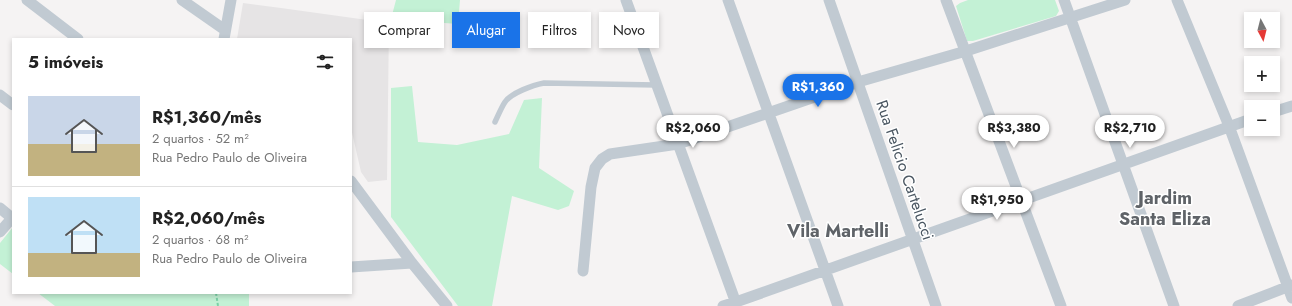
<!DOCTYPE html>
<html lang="pt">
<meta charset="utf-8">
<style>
:root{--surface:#fff;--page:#f2f2f2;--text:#222;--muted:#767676;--line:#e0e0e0;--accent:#1a73e8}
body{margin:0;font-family:Jost,sans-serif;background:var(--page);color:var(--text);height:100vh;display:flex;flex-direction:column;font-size:15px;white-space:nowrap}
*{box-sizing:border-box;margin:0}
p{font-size:13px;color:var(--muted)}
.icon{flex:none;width:22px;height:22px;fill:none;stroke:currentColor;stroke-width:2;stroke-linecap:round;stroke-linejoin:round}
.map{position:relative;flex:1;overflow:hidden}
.details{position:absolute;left:12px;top:38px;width:340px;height:256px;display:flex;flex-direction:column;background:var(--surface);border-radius:0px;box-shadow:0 2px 6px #0003}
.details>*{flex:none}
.banner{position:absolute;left:364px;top:12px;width:380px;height:36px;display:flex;gap:8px}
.needle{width:26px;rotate:173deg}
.tools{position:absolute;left:1244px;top:12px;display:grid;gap:8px}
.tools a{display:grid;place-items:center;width:36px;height:36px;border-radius:0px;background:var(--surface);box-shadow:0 2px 6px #0003;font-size:20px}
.price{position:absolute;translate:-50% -34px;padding:0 9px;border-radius:14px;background:#fff;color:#222;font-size:13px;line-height:26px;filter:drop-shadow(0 1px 2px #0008)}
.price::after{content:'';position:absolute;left:50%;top:24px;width:12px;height:9px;margin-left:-6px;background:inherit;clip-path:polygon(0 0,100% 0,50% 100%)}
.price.active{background:var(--accent);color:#fff}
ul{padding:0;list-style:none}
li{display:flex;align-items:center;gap:12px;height:100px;padding:0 16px}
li+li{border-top:1px solid var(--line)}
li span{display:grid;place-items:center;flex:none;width:112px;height:80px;border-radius:0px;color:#555}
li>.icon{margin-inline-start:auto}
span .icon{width:48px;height:48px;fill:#fffc;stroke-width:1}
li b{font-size:17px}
h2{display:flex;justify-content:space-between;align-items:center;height:48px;padding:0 16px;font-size:17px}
.tag{padding:0 14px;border-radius:0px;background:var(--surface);box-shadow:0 2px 6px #0003;font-size:14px;line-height:36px}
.tag.active{background:var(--accent);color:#fff}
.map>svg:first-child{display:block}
.education{fill:#e6e4e5}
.green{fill:#c3f1d5}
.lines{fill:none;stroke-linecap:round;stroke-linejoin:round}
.path{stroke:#7ad0a6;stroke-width:2;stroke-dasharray:3 2;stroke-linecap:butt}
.service{stroke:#c1cad2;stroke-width:5.5}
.minor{stroke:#c1cad2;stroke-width:11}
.labels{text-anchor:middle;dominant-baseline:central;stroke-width:3;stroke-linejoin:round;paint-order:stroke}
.street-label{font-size:16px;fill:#4a5661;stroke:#fff}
.quarter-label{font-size:18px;font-weight:bold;fill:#5f6368;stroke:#fff}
</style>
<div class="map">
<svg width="1292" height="306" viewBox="0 0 1292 306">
<rect width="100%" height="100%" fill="#f5f3f3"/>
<path class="education" d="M243,3L281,8L389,23L387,180L368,182L361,172L351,128V39H237Z"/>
<path class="green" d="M396,0H460L458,24L391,19Z
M968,0H1055L1059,11L1056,16L973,41H967L956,6L960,3Z
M412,86L418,142L457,145L509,134L524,100L542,98L539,168L574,191L569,206L558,210L512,196L492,306H458L391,217V88Z
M13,227V274L0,264V243Z
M38,293H249V306H55Z"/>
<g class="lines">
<path class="path" d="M216,293L218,306"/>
<path class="service" d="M495,122C498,116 501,108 505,102C511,93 533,85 544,83L656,85"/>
<path class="minor" d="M27,0L78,39
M182,0L225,30
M626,0L737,306
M728,0L838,306
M829,0L936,306
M946,0L1061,306
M1064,0L1174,306
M1177,0L1229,126L1292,298
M224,39L231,0
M0,95L13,105
M1273,112L1292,106
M351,181L412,263L447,306
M0,208L12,218
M0,232L13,217
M351,267L412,263
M583,271L591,187L595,168L602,159L610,154L678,144L858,82L966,51L1125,0
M723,306L736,302L1251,119
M1238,306L1292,285"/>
</g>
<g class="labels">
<g class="street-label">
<text transform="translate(905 170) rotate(71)">Rua Felicio Cartelucci</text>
</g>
<g class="quarter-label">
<text x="1165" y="198">Jardim<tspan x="1165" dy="21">Santa Eliza</tspan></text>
<text x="838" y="231">Vila Martelli</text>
</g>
</g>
</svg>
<div class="tools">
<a><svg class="needle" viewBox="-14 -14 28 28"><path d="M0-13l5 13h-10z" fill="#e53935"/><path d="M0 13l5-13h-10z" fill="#767676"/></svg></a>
<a>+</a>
<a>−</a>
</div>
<b class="price active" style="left:818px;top:108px">R$1,360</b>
<b class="price" style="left:693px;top:149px">R$2,060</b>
<b class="price" style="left:1014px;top:149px">R$3,380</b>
<b class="price" style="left:1130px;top:149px">R$2,710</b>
<b class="price" style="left:997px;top:221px">R$1,950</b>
<div class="banner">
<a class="tag">Comprar</a>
<a class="tag active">Alugar</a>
<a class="tag">Filtros</a>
<a class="tag">Novo</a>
</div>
<section class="details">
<h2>5 imóveis<svg class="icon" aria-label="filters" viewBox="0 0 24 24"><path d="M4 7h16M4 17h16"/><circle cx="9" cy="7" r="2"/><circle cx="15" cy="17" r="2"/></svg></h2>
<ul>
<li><span style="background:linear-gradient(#c9d6e8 60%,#c2b280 0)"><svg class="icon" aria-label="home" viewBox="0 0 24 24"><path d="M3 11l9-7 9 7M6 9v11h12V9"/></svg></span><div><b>R$1,360/mês</b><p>2 quartos · 52 m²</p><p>Rua Pedro Paulo de Oliveira</p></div></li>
<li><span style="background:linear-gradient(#bfe0f5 70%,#c2b280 0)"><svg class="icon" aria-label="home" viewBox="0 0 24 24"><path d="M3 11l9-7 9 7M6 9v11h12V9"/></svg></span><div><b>R$2,060/mês</b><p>2 quartos · 68 m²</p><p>Rua Pedro Paulo de Oliveira</p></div></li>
</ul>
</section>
</div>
